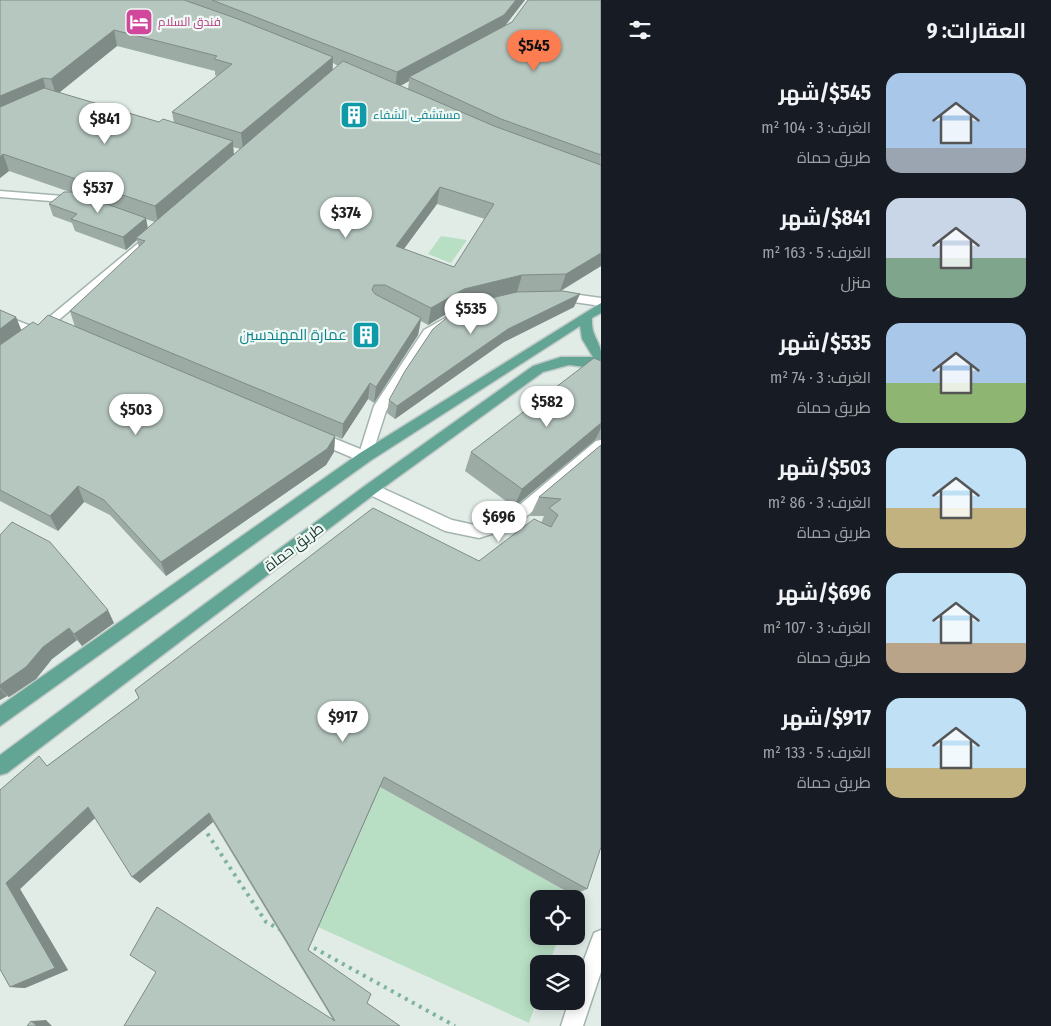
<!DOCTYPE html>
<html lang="ar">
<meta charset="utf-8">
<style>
:root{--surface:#171b24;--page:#242831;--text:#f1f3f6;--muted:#9ea1a6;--accent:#fb7d50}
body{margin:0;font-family:"Fira Sans Condensed",Cairo,sans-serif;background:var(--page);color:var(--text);direction:rtl;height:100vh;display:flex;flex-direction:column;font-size:19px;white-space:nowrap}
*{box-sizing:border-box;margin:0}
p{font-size:16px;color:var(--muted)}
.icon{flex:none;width:28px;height:28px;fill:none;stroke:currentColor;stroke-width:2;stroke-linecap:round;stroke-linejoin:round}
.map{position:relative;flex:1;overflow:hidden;direction:ltr}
.side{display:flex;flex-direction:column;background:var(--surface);width:450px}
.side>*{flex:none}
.tools{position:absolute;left:530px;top:890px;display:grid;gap:10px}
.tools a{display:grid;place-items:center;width:55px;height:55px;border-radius:10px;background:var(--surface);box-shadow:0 2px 12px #0003;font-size:25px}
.price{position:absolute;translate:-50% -42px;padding:0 11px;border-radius:18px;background:#fff;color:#222;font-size:16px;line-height:32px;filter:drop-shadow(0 1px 2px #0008)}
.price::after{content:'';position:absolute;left:50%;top:30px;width:15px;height:11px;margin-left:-8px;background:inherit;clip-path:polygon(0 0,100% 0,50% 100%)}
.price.active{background:var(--accent);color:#111}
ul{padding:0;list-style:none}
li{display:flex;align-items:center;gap:15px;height:125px;padding:0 25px}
li span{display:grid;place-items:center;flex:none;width:140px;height:100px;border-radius:15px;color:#555}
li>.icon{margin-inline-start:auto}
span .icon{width:60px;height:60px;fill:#fffc;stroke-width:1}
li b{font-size:21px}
h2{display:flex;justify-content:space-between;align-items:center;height:60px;padding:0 25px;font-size:21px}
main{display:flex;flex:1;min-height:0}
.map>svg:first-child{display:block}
.green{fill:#b8dfc3}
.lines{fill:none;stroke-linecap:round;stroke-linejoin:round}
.pedestrian-casing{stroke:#a3b4ae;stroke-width:3}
.minor-casing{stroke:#a3b4ae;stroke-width:3}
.tertiary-casing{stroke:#a3b4ae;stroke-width:3}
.primary-casing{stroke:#c1c9c7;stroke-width:3}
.path{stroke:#7fb2a3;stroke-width:4;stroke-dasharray:3 5;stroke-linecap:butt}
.pedestrian{fill:#fff;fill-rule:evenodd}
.minor{fill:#fff;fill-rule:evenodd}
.tertiary{fill:#fff;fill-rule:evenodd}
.primary{fill:#62a595;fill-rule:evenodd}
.wall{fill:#9daba5;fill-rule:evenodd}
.shaded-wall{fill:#7f8b86}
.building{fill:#b6c7c0;stroke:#7f8b86;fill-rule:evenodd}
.labels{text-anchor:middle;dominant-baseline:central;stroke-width:4.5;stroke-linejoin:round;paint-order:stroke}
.far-hotel-label{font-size:12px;fill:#b23c85;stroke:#f1f9f5;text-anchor:start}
.far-culture-label{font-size:12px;fill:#0d838f;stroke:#f1f9f5;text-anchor:start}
.culture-label{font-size:15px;fill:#0d838f;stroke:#f1f9f5;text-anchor:end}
.street-label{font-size:15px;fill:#203e36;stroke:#f1f9f5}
</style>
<main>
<section class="side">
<h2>العقارات: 9<svg class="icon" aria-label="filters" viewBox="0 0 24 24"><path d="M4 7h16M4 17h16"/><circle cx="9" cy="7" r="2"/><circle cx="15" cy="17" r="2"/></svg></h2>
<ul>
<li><span style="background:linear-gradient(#a9c7e8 75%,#9aa5b1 0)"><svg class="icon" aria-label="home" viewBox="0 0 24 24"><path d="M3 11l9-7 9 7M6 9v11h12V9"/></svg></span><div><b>$545/شهر</b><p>الغرف: 3 · 104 m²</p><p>طريق حماة</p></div></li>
<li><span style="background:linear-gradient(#c9d6e8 60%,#7fa58c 0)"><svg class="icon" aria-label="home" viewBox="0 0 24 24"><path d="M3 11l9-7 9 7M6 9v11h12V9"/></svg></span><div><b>$841/شهر</b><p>الغرف: 5 · 163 m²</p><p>منزل</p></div></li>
<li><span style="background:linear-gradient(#a9c7e8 60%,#8fb573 0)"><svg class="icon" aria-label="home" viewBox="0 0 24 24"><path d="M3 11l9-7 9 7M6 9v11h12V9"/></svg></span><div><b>$535/شهر</b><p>الغرف: 3 · 74 m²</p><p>طريق حماة</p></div></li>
<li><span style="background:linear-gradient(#bfe0f5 60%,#c2b280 0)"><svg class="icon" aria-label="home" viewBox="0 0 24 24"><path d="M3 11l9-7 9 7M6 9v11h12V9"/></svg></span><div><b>$503/شهر</b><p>الغرف: 3 · 86 m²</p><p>طريق حماة</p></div></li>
<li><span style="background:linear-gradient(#bfe0f5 70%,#b9a48a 0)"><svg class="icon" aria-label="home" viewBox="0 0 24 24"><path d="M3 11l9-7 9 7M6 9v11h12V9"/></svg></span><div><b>$696/شهر</b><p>الغرف: 3 · 107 m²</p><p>طريق حماة</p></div></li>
<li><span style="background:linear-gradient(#bfe0f5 70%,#c2b280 0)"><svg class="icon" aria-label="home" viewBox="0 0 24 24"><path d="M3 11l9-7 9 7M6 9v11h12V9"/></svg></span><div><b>$917/شهر</b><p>الغرف: 5 · 133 m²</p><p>طريق حماة</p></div></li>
</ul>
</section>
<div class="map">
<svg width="601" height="1026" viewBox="0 0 601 1026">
<rect width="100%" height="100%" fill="#e1ece7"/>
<path class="green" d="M441,236L467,240L451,263L428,254Z
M380,787L573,895L571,899H539V936H559L549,964H539V995L529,1023L318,927Z"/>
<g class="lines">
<defs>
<path id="pedestrian" d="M558,292L601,298V306L554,299L552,296L554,293Z
M449,316L455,320L453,323L432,336L386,411L370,461H360L358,457L374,406L424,330Z"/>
<path id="minor" d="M0,191L76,197L81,200L76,203L0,197Z
M153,231L157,232V236L40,336H32L0,323V314L36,328Z
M316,431L370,453L372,457L370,461L365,463L311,440L309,436L311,432Z
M601,930V972L583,1026H561L569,1001H576V981L594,933Z"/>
<path id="tertiary" d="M601,440V453L514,527L479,538L445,531L366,493L364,489L366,485L371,483L452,520L479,526L504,518L596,441Z"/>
<path id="primary" d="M601,303V313L592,318C591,335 598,338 601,351C601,356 601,363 601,369L569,365L543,372L376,493L7,773L0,775V755L366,485L533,366L561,357H593L582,339L580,326L370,461L0,726V706L360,453Z"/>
</defs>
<use href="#pedestrian" class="pedestrian-casing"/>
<use href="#minor" class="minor-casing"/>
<use href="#tertiary" class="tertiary-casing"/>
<use href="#primary" class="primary-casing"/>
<path class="path" d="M203,827L266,922L281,930
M307,944L455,1026"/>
<use href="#pedestrian" class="pedestrian"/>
<use href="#minor" class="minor"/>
<use href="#tertiary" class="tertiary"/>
<use href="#primary" class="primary"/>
</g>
<path class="wall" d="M0,0H525L504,26L601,0V266L561,291L574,307L504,342L395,419L387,413L389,400L473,302L461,305L428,325L421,321L418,335L374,403L368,399L342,439L335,436L334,452L326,465L166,576L110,515L84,502L58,531L0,501V310L16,317L21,330L38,325L75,327L70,311L139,248L137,240L126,250L75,231L72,223L53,216L49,204L70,192L9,171L0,178ZM117,46L215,71V75L217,76L172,112L174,123L159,122L59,93ZM333,63L338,66L333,70ZM409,81L408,89L400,86ZM233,147L240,149L234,155ZM437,204L485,219L454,267L404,249ZM146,219L155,222L148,228Z
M601,361V439L595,440L514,507L465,471L471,452Z
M601,445L587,889L573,895L380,787L308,950L367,1003L400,1026H124L333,1020L213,822L140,883L95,818L20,889L68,970L25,988L10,987L0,969L48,765L139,698L135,690L479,561L541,523L544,516H530L539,497Z
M0,535L114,623L82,646L77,640L52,659L36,679L9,697L7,696L0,700Z"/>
<path class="shaded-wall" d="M516,0H525L501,31L409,77V81L395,89L397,72Z
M114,30L117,46L56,95L51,79Z
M333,57L332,73L243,150L241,133Z
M43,78L47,94L0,115V96Z
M233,141L234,158L158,223L155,206Z
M3,154L9,171L0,178V157Z
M440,187L437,204L394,262L396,246Z
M146,218L148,231L136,238L137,240L126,250L123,237Z
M601,253V266L560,291L566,274Z
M522,275L517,292L461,305L428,325L431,308L464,289Z
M580,294L574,307L504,342L395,419L397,406L508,329Z
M16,317L23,334L0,352V329Z
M421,318L418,335L374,403L376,387Z
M370,383L368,399L342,439L343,424Z
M601,423V428L595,440L514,507L522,489Z
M335,436L334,452L326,465L166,576L161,562Z
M78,486L84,502L58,531L50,516Z
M108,610L114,623L82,646L74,634Z
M69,628L77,640L52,659L36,679L9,697L0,688V685L43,647Z
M0,689L7,696L0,700Z
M384,777L380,787L307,952L308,950Z
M88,807L97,816L20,889L68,970L25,988L10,987L6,883Z
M209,813L213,822L140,883L132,877Z
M46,1020L52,1026H37L31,1021Z"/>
<path class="building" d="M0,0H184L238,19L333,57L241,133L172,112L232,64L214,59L217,56L114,30L51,79L43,78L0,96Z
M212,0H516L504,15L397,72Z
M528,0H601V155L501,119L409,77L512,22Z
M343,61L494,126L601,165V253L566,274L522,275L464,289L431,308L385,285H374L372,290L375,294L421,318L376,387L370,383L343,424L70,311L145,241L136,238ZM440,187L494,204L454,267L396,246Z
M44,88L159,122L163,119L233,141L155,206L3,154L0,157V107Z
M64,192H73L146,218L123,237L71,219L77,214L49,204Z
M563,291L580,294L508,329L397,406L389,400L405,371L433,329L455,311L474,302L517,292Z
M0,310L16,317L0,329Z
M48,315L335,436L327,449L161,562L104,500L78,486L50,516L0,490V345L33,322L38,325Z
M594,358L601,361V423L522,489L471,452Z
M601,445V847L587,889L384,777L308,950L371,994L367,1003L400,1026H124L156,972L130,955L157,907L335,1021L209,813L132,877L88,807L6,883L55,968L10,987L0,969V790L39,756L47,766L139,698L135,690L373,508L479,561L534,519L551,527L558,515L549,508L561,499L539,497Z
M12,522L50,542L108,610L74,634L69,628L43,647L26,667L0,685V535Z
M31,1021L37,1026H27Z"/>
<defs>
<symbol id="hotel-square" viewBox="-11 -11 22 22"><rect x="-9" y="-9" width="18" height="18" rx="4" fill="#d1479c" stroke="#f1f9f5"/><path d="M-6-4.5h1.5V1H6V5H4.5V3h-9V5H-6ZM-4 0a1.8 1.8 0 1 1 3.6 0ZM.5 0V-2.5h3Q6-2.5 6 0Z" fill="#fff"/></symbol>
<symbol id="building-square" viewBox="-11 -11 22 22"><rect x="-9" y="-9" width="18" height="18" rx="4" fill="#0f9aa8" stroke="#f1f9f5"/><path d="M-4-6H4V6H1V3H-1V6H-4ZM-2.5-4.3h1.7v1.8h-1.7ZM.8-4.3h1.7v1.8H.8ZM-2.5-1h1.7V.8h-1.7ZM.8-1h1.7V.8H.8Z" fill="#fff"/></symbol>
</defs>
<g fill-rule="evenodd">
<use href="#hotel-square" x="123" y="6" width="32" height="32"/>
<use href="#building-square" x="338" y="99" width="32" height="32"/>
<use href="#building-square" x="350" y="319" width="32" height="32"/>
</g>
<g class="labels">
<g class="far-hotel-label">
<text x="158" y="22">فندق السلام</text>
</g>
<g class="far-culture-label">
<text x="373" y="115">مستشفى الشفاء</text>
</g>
<g class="culture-label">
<text x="347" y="335">عمارة المهندسين</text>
</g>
<g class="street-label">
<text transform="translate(294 547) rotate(-37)">طريق حماة</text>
</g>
</g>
</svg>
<div class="tools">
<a><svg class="icon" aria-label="locate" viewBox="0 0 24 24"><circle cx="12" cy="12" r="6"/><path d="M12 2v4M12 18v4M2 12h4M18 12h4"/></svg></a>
<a><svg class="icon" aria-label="layers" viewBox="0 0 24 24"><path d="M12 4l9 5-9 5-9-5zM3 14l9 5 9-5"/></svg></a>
</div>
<b class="price active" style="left:534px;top:72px">$545</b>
<b class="price" style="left:105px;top:145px">$841</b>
<b class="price" style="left:98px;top:214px">$537</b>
<b class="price" style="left:346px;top:239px">$374</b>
<b class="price" style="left:471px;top:335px">$535</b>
<b class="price" style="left:547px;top:428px">$582</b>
<b class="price" style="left:136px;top:436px">$503</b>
<b class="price" style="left:499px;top:543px">$696</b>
<b class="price" style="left:343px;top:743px">$917</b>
</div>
</main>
